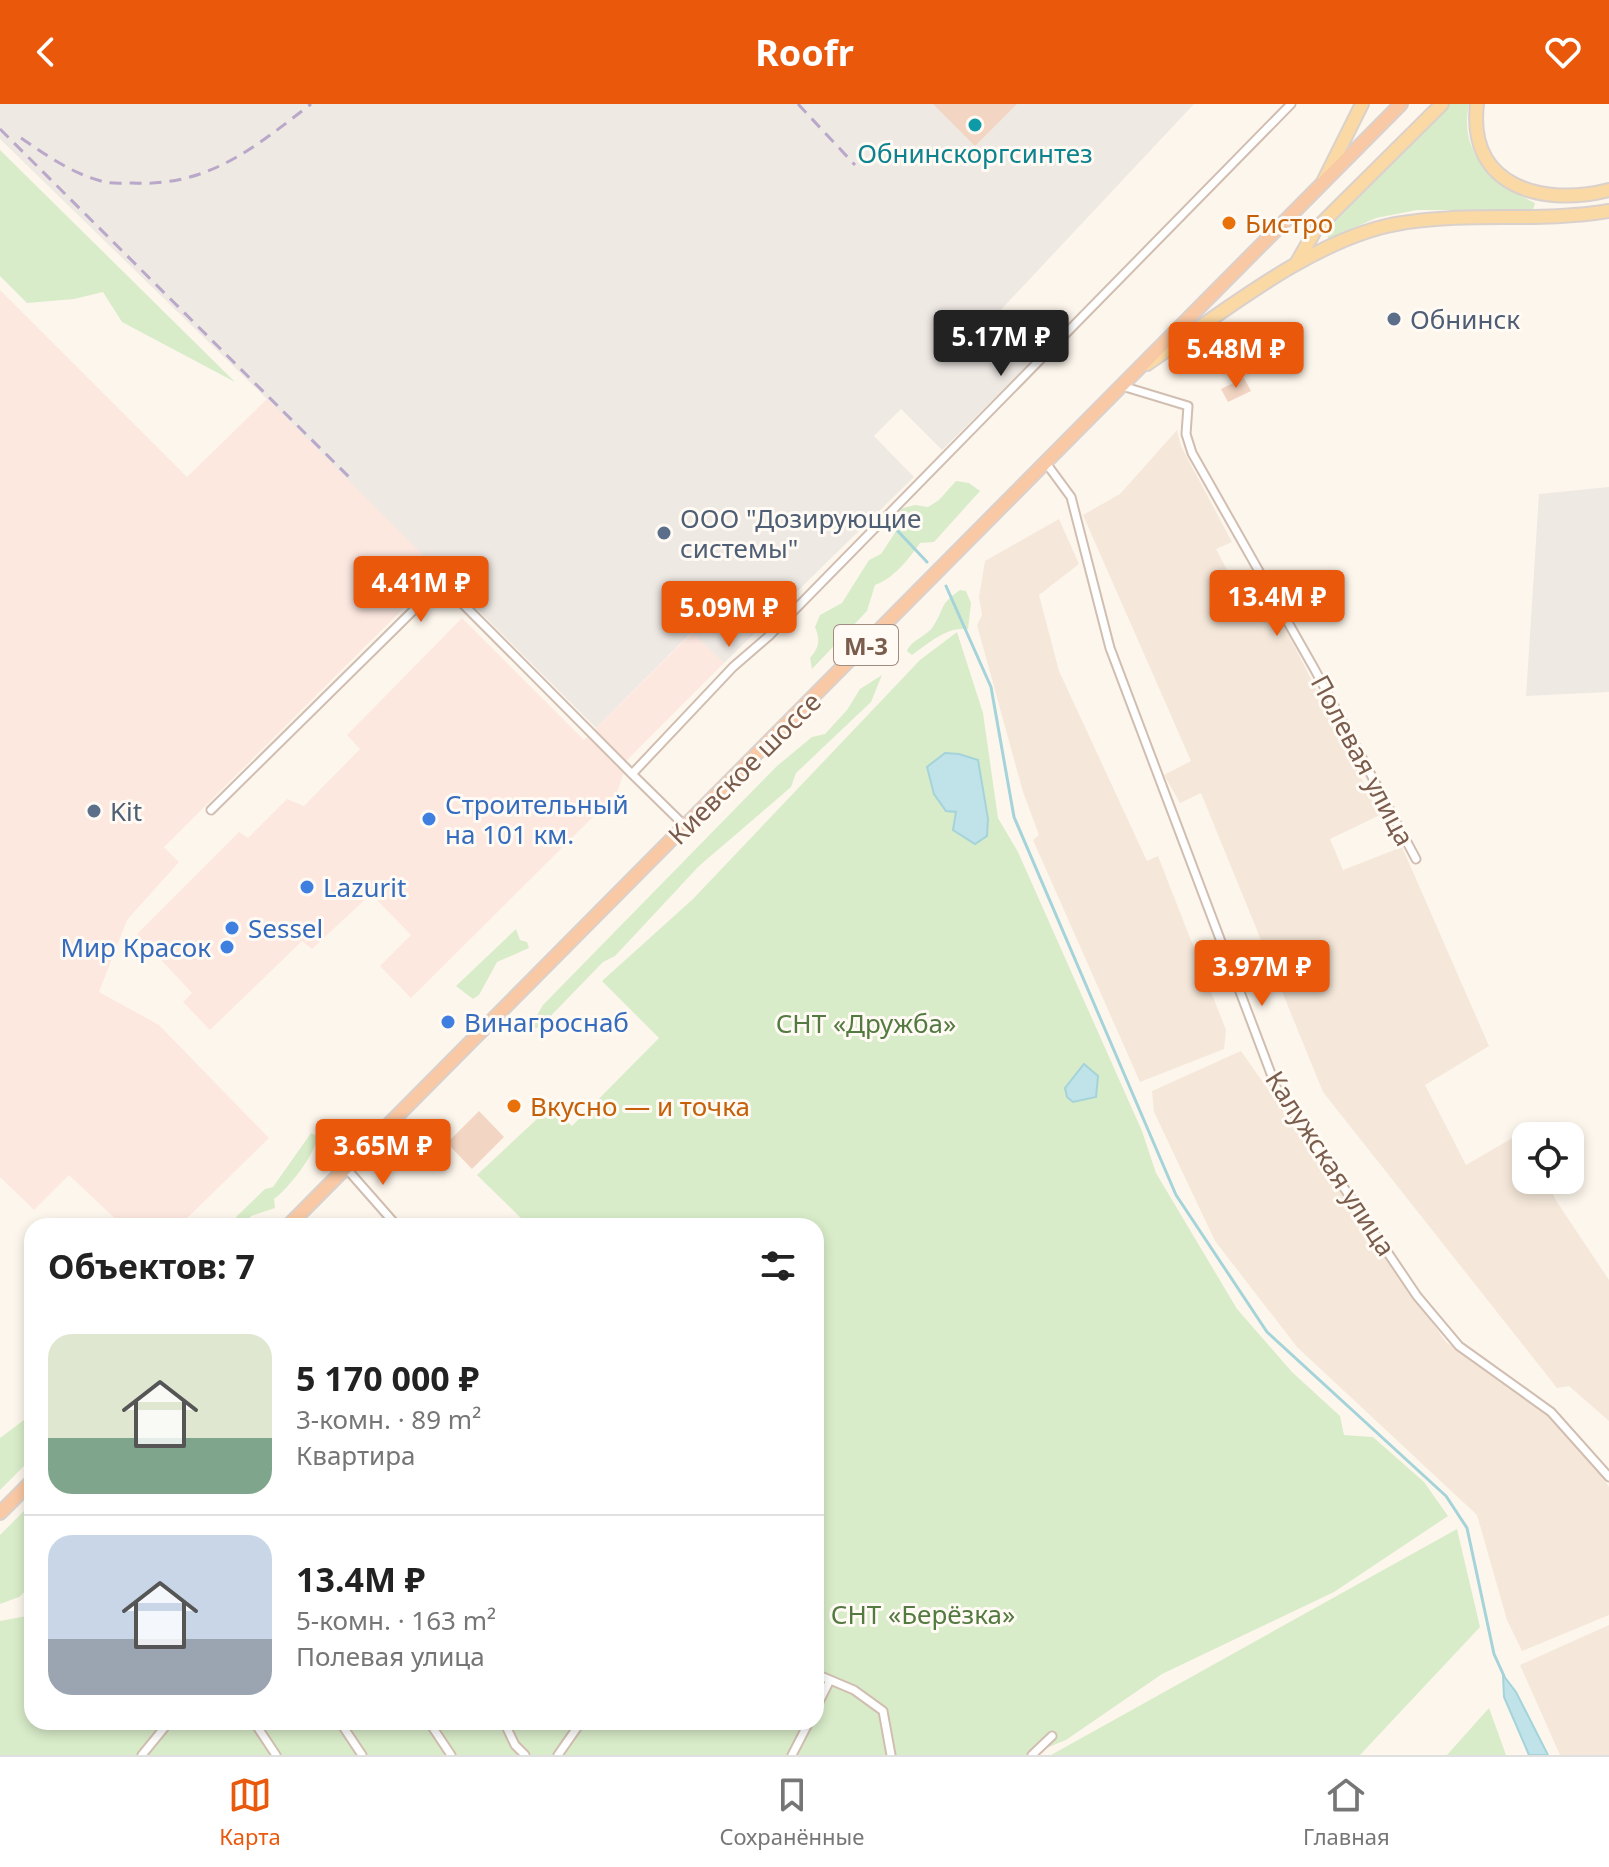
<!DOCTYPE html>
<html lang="ru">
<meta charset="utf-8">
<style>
:root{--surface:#fff;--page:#f2f2f2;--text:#222;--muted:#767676;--line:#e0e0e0;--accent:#ea580c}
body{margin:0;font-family:"Noto Sans",sans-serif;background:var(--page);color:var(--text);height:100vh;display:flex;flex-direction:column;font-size:30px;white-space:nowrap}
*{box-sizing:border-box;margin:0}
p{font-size:26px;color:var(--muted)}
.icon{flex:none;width:44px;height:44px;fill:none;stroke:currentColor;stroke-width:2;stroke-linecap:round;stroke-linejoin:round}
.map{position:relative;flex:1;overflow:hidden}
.side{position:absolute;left:24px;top:1114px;width:800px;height:512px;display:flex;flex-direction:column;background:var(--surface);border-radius:24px;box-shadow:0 4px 12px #0003}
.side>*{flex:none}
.fabs{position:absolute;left:1512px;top:1018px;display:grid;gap:16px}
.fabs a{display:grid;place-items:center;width:72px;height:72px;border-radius:16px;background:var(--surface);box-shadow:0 4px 12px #0003;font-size:40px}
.price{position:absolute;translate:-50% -68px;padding:0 18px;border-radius:8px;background:var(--accent);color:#fff;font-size:26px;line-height:52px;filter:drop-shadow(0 2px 4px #0008)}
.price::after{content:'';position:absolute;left:50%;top:48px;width:24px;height:18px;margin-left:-12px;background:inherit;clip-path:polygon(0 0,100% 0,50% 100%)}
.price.active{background:#222;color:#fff}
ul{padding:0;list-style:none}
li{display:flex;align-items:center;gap:24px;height:200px;padding:0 24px}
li+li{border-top:2px solid var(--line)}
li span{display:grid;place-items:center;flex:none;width:224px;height:160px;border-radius:24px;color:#555}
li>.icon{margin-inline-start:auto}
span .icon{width:96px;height:96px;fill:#fffc;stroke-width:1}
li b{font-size:34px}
h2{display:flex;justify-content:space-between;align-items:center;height:96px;padding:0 24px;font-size:34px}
header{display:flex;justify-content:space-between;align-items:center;height:104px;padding:0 24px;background:var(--accent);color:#fff;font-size:36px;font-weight:700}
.tabs{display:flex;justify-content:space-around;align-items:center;height:112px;border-top:2px solid var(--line);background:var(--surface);font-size:22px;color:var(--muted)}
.tabs a{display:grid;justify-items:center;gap:4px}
.tabs .active{color:var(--accent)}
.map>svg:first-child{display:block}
.residential{fill:#f5e8da}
.commercial{fill:#fde8e0}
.industrial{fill:#efe9e4}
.green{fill:#d8ecc9}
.water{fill:#bfe3e8;stroke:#a5d3da;stroke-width:2}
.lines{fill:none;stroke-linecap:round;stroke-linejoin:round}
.stream{stroke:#a5d3da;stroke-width:3}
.building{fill:#f3d5c3}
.minor-casing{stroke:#d1beb0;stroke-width:11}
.primary-casing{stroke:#dad1cd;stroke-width:16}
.trunk-casing{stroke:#dad1cd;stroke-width:16}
.minor{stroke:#fff;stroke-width:7}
.primary{stroke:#fbd9a5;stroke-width:12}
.trunk{stroke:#f9c8a4;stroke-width:12}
.rail{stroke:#b9a8c9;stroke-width:3;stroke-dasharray:12 8;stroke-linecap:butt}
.culture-dot{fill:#0f9aa8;stroke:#fffaf3;stroke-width:3}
.food-dot{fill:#e8710a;stroke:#fffaf3;stroke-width:3}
.service-dot{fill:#5c6f8a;stroke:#fffaf3;stroke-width:3}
.shop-dot{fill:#3f7fe0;stroke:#fffaf3;stroke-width:3}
.labels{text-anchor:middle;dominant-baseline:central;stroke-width:6;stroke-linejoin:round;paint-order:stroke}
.shield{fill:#fffaf3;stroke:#a28b7f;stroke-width:2}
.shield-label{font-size:24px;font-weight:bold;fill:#7a5c4d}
.culture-label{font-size:26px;fill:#0d838f;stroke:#fffaf3}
.food-label{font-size:26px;fill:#c56008;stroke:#fffaf3;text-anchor:start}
.service-label{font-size:26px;fill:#4e5e75;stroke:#fffaf3;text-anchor:start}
.street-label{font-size:26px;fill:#7a5c4d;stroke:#fffaf3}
.shop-label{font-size:26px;fill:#366cbe;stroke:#fffaf3;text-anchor:start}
.park-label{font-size:26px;fill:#537a41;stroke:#fffaf3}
</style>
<header><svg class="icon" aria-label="back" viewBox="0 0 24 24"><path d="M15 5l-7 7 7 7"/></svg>Roofr<svg class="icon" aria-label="heart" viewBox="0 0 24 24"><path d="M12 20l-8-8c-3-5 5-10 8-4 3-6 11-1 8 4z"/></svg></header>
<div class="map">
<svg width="1609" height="1651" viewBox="0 0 1609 1651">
<rect width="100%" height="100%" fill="#fdf6ec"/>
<path class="residential" d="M1177,326L1181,342L1232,438L1216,445L1245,500L1270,494L1380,711L1330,735L1343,766L1402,743L1489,942L1425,981L1466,1061L1531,1023L1534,1032H1526V1076H1549L1555,1095L1609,1176V1317L1569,1282L1557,1284L1323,988L1201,689L1180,699L1164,671L1191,657L1083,411L1120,390Z
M1059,415L1079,460L1039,491L1059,567L1147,757L1158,752L1226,926L1224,945L1140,978L1033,736L1039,731L1023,688L977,521L982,511L979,493L985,457Z
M1241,947L1446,1238L1542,1306L1592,1357L1609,1383V1511L1522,1547L1507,1516L1477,1411L1297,1243L1215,1137L1154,1008L1152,987Z
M1609,1521V1651H1560L1520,1561Z"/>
<path class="commercial" d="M0,186L187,373L267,295L441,467L164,743L179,758L127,816L99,888L159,921L269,1034L179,1122H123L69,1071L34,1106L0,1073Z
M462,514L584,636L693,528L724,559L628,655L617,689L411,894L380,862L411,831L371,790L312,845L302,837L210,926L183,898L192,889L137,830L239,728L248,734L287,695L304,702L360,645L347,631Z"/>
<path class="industrial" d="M0,0H1194L996,211L1036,253L942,346L901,305L874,332L914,373L724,559L692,528L596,624L267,295L0,35Z
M1609,383V588L1526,592L1539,390Z"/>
<path class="green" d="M1448,0H1469C1458,51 1494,78 1535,99L1533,106H1417L1376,114L1328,135L1327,127L1335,111Z
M0,46L235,278L122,218L103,188L74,195L27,199L0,172Z
M956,377L969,379L980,387L934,438L920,439C908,456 894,474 875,481L867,507L812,565L810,554C820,543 820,535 815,523L820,511L842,499L869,456L881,450L902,418L899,405L915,401L928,403L939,396Z
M960,486L966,487L971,499L968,525C947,522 929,539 912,551L907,547C912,535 928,532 934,521C946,502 938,502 960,486Z
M957,528L983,609L998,714L1018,748L1142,1027L1156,1069L1237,1205L1292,1268L1340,1312L1344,1331L1373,1333L1424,1378L1448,1412L1334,1488L1162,1570L1066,1636L1029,1651H0V1517L32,1511V1618H816V1122H522L525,1118L477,1071L551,1002L572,1022L659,934L602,877L693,795L920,556Z
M882,571L871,598L796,669L791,683L699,762L615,852L603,858L540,923L533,925V918L543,901L777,662L812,633L825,630L847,606L860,585Z
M516,825L520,836L527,838L529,844L497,858L479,891L473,895L456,882Z
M311,1029L317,1032C317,1049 287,1086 274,1095L275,1104L251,1112L245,1122L238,1120L236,1113L265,1085L273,1083Z
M32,1310V1354L0,1386V1334Z
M32,1399V1481L19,1493L0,1500V1431Z
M1457,1425L1480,1523L1360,1651H1051Z
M1489,1604L1506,1651H1447Z"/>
<path class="water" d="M945,649L959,650L978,656L988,715L987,732L975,740L953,726L956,708L946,707L934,690L927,663Z
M1084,960L1098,972L1096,993L1073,998L1067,993L1065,984Z
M1503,1571L1516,1588L1548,1651H1529L1504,1593Z"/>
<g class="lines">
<path class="stream" d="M894,423L927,458
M946,482L991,583L1014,713L1176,1091L1267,1228L1446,1392L1467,1424L1494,1550L1504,1572"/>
</g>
<path class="building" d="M933,0H1017L975,42Z
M1244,274L1251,287L1228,298L1221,285Z
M479,1007L504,1033L472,1065L447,1039Z"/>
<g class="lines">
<defs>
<path id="minor" d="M1122,282L1188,302L1186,330L1192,349L1315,566L1416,755
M1046,359L1071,393L1110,544L1276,983L1417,1192L1459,1242L1551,1308L1609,1373
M211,706L433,487L449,486L632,670
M686,723L632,670L733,563L770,531L1291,0
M346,1064L397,1122
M816,1570L854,1586L883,1607L891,1651
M816,1604L830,1576
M254,1618L276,1651
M340,1618L362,1651
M429,1618L451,1651
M504,1618L515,1641L525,1651
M142,1651L169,1618
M558,1651L581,1618
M792,1651L809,1618
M1032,1651L1052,1632"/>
<path id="primary" d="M1477,0C1467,83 1543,103 1609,86
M1324,76L1362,0
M1296,160L1316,125L1442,0
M1147,260C1217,213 1312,135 1396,120C1466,107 1539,119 1609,107"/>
<path id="trunk" d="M288,1122L1401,0
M0,1409L32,1377"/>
</defs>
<use href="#minor" class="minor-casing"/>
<use href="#primary" class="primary-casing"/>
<use href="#trunk" class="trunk-casing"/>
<use href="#minor" class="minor"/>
<use href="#primary" class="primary"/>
<use href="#trunk" class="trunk"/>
<path class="rail" d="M798,0L855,61
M0,25L351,375
M21,34C46,51 71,69 101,77C110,80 122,79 132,79C208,83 254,44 311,0"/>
</g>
<circle class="culture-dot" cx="975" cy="21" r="8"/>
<g class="food-dot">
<circle cx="1229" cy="119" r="8"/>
<circle cx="514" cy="1002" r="8"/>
</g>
<g class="service-dot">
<circle cx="1394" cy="215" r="8"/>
<circle cx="664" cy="429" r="8"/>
<circle cx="94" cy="707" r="8"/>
</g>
<g class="shop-dot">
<circle cx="429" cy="715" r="8"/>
<circle cx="307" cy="783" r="8"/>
<circle cx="232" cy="824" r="8"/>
<circle cx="227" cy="843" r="8"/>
<circle cx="448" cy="918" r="8"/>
</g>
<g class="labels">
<rect class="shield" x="834" y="521" width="64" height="40" rx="6"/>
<g class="shield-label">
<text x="866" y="541">М-3</text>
</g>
<g class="culture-label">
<text x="975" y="49">Обнинскоргсинтез</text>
</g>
<g class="food-label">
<text x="1245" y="119">Бистро</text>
<text x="530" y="1002">Вкусно — и точка</text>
</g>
<g class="service-label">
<text x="1410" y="215">Обнинск</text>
<text x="680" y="414">ООО "Дозирующие<tspan x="680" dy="30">системы"</tspan></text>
<text x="110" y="707">Kit</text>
</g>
<g class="street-label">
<text transform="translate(1363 656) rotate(62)">Полевая улица</text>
<text transform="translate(744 664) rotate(-45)">Киевское шоссе</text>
<text transform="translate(1331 1059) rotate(57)">Калужская улица</text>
</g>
<g class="shop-label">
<text x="445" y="700">Строительный<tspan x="445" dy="30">на 101 км.</tspan></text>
<text x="323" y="783">Lazurit</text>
<text x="248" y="824">Sessel</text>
<text x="211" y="843" text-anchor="end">Мир Красок</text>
<text x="464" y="918">Винагроснаб</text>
</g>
<g class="park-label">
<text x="866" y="919">СНТ «Дружба»</text>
<text x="923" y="1510">СНТ «Берёзка»</text>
</g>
</g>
</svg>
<div class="fabs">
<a><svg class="icon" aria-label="locate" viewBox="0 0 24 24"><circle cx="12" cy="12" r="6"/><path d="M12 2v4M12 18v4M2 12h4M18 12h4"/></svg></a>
</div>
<b class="price active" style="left:1001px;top:274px">5.17M ₽</b>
<b class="price" style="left:1236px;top:286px">5.48M ₽</b>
<b class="price" style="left:421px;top:520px">4.41M ₽</b>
<b class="price" style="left:1277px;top:534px">13.4M ₽</b>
<b class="price" style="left:729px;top:545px">5.09M ₽</b>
<b class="price" style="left:1262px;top:904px">3.97M ₽</b>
<b class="price" style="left:383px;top:1083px">3.65M ₽</b>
<section class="side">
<h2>Объектов: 7<svg class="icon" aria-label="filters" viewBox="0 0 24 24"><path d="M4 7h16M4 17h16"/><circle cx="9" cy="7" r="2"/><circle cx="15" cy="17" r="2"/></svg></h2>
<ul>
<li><span style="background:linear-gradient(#dfe7d0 65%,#7fa58c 0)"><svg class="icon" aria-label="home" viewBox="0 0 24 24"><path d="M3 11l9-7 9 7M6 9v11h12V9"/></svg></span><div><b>5 170 000 ₽</b><p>3-комн. · 89 m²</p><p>Квартира</p></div></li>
<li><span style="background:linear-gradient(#c9d6e8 65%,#9aa5b1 0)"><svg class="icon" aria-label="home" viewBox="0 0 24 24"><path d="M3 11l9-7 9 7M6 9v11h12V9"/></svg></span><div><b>13.4M ₽</b><p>5-комн. · 163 m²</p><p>Полевая улица</p></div></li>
</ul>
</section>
</div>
<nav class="tabs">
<a class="active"><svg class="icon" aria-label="map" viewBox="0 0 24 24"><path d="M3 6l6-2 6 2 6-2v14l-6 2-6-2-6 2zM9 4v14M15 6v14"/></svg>Карта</a>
<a><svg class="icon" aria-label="saved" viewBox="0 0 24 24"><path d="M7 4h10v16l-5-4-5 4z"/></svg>Сохранённые</a>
<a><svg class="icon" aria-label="home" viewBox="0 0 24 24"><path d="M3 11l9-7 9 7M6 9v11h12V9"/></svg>Главная</a>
</nav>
